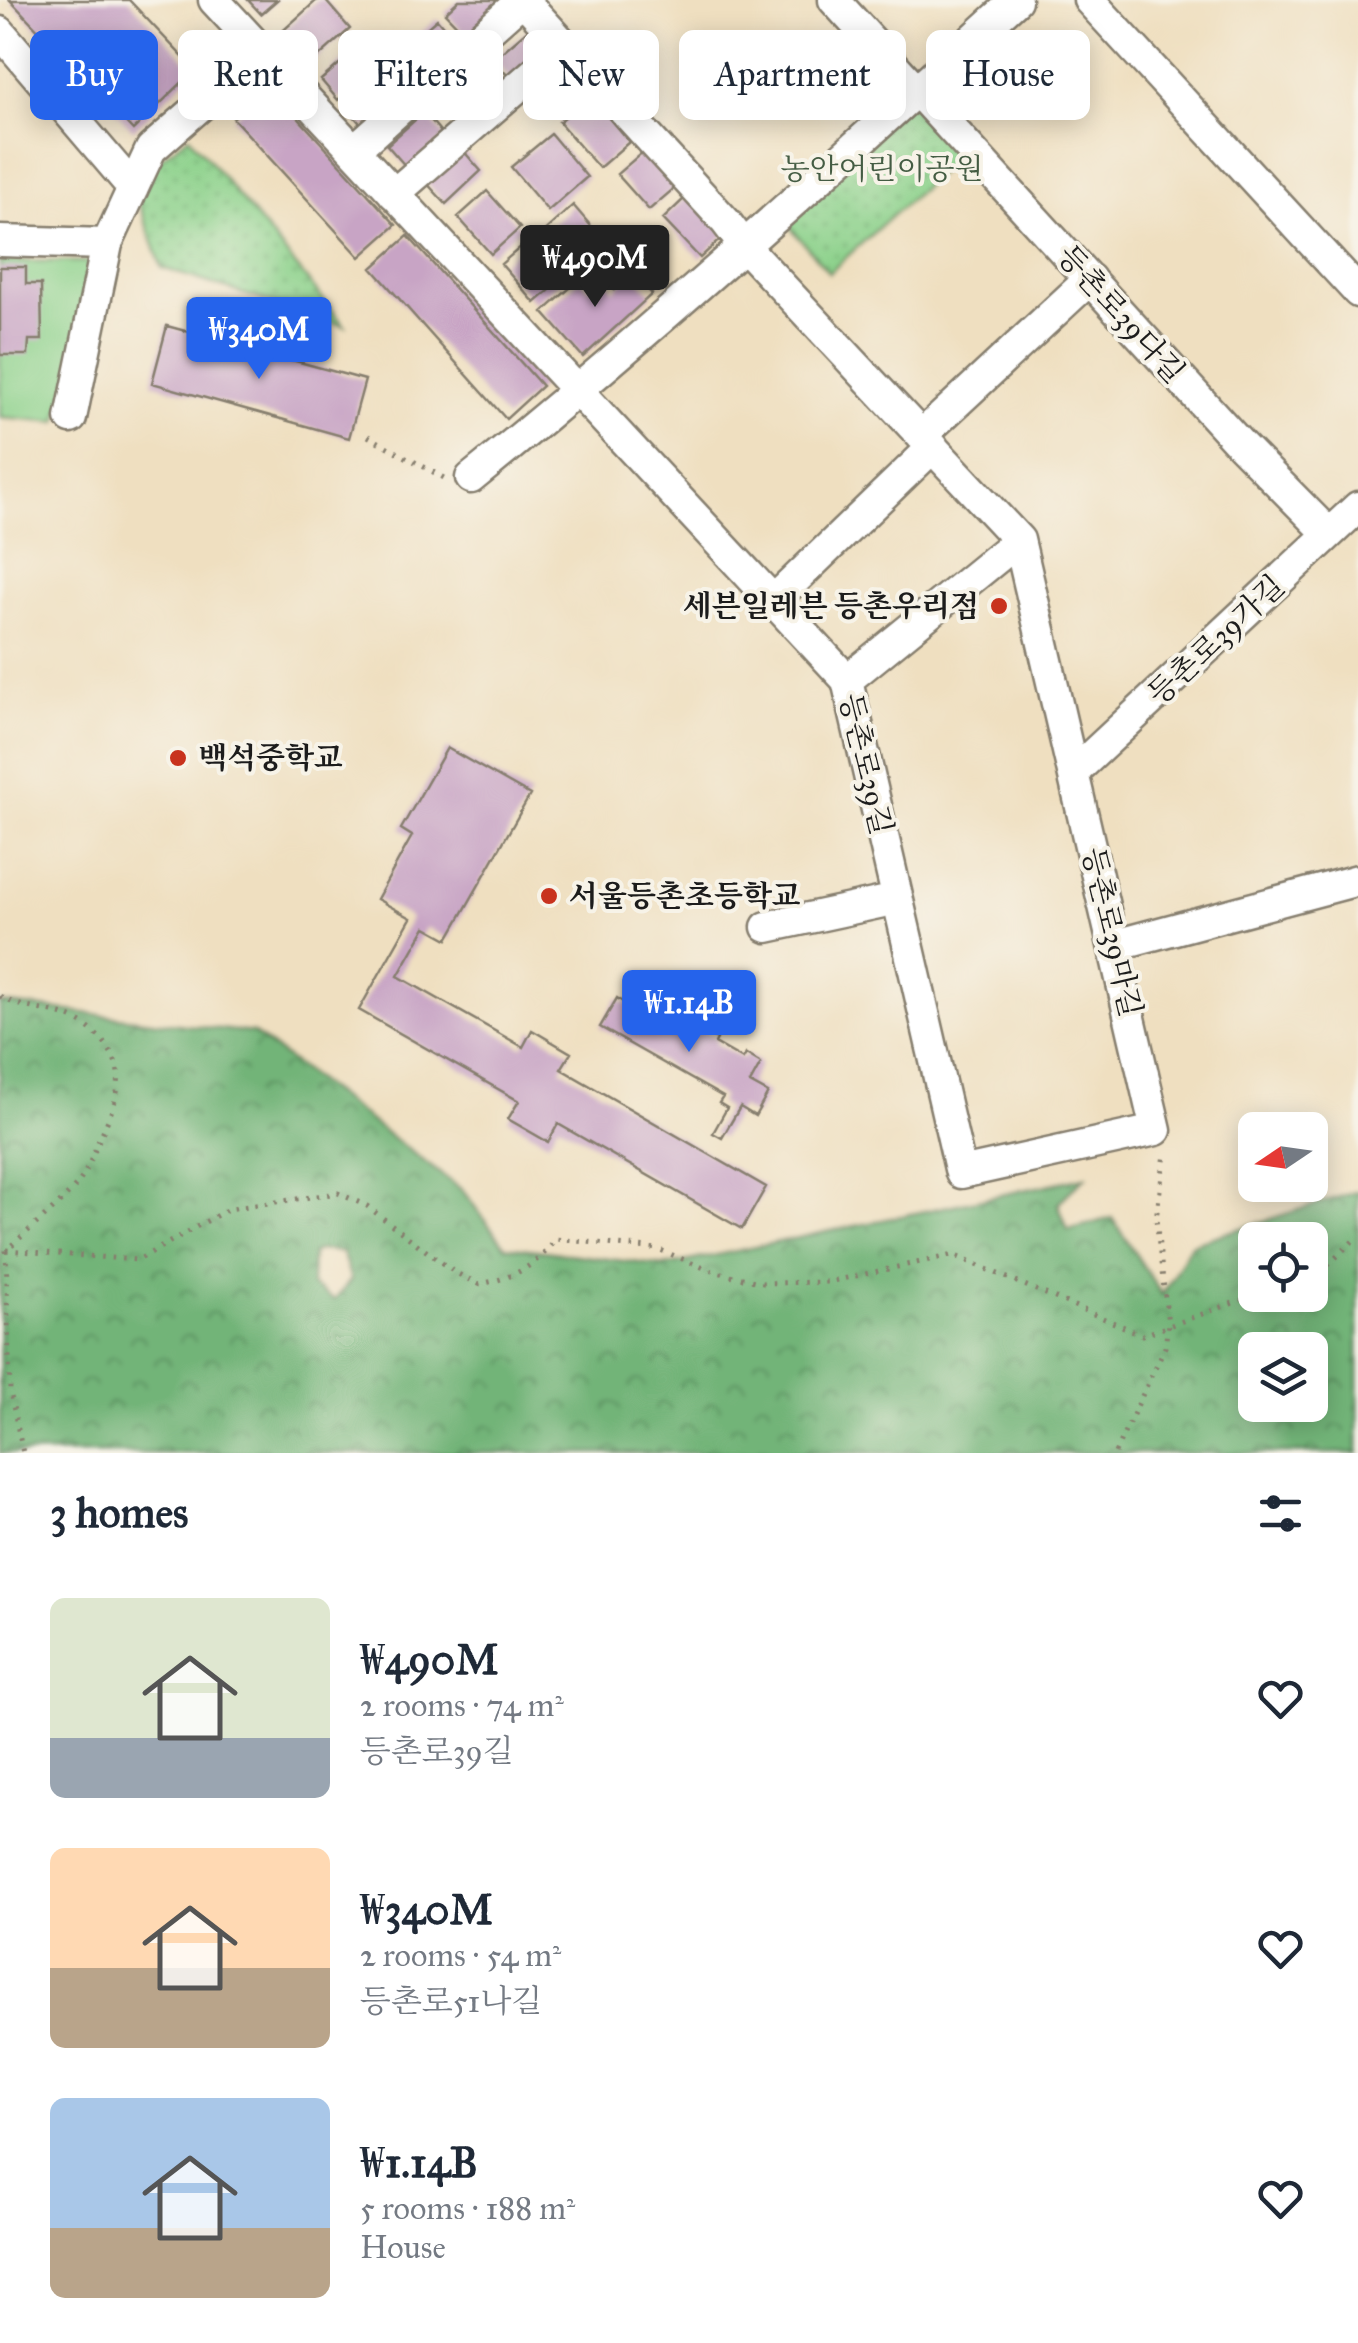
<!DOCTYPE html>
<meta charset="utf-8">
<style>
:root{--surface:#fff;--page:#f2f2f3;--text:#1f2937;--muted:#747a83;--accent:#2563eb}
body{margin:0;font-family:"IM FELL Great Primer","Noto Serif KR",serif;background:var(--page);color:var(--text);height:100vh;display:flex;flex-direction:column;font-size:38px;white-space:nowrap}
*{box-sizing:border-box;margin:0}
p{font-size:32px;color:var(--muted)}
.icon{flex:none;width:55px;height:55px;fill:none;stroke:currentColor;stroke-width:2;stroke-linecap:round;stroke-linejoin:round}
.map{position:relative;height:1453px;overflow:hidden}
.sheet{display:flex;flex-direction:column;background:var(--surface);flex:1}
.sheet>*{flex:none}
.top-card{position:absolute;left:30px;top:30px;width:1300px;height:90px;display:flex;gap:20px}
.needle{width:65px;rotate:257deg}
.buttons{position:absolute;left:1238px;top:1112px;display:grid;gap:20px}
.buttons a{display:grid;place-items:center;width:90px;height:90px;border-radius:15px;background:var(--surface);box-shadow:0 5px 25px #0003;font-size:50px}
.price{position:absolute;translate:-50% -85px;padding:0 22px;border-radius:10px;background:var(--accent);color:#fff;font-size:32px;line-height:65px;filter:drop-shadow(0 2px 5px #0008)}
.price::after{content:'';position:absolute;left:50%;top:60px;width:30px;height:22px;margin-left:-15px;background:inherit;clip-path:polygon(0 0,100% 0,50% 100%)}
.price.on{background:#222;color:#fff}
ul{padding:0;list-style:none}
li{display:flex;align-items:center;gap:30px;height:250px;padding:0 50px}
li span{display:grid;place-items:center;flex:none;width:280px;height:200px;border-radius:15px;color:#555}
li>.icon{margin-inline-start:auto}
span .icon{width:120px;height:120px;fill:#fffc;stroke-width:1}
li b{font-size:42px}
h2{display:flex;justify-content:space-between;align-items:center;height:120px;padding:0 50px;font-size:42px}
.pill{padding:0 35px;border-radius:15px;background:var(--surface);box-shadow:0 5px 25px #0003;font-size:35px;line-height:90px}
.pill.on{background:var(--accent);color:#fff}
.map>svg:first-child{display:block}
.grass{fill:url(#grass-dots);stroke:#547754;stroke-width:2.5}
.forest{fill:url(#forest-crowns);stroke:#47684a;stroke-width:2.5;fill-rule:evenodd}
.garden{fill:#8dd28c;stroke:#547754;stroke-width:2.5}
.building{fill:#c8a4c5}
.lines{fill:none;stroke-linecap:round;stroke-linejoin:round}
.minor-casing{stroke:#867e6e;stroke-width:35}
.path{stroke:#867e6e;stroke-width:5;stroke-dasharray:2.5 8;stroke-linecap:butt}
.minor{stroke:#fff;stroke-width:30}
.poi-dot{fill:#c8321e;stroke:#f7f3e8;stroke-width:4}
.labels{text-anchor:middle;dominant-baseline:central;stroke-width:8;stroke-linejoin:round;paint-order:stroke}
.park-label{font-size:30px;fill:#445c43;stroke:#f7f3e8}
.street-label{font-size:30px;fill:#1c1c1c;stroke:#f7f3e8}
.poi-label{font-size:30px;font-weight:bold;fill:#1c1c1c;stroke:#f7f3e8;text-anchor:start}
</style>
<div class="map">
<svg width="1358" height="1453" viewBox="0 0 1358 1453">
<defs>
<pattern id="grass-dots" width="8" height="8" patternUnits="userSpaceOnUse" patternTransform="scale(2.5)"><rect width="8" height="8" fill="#8dd28c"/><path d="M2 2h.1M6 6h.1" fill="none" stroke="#79b478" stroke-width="1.8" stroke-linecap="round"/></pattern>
<pattern id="forest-crowns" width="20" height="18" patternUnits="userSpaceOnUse" patternTransform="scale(2.5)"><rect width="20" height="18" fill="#72b478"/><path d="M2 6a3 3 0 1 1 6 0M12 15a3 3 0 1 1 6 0" fill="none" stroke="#5d9262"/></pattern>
</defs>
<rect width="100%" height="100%" fill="#f7f3e8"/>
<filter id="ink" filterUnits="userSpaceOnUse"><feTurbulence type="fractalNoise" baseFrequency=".01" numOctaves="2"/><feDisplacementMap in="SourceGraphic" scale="20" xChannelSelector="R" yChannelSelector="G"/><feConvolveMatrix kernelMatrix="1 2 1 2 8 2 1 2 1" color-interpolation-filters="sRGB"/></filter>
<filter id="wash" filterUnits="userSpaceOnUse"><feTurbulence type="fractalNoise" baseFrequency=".0048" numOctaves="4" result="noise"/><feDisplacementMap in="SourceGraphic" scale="40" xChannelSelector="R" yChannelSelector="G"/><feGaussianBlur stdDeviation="2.25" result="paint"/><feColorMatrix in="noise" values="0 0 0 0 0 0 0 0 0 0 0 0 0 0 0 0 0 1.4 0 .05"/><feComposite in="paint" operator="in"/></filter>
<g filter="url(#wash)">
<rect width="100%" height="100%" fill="#efdfc0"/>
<path class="grass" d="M918,80L973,142L829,273L776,210Z
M189,136L345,326L162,268L138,201L157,161Z"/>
<path class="forest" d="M0,1003L253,1033L462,1190L505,1246L665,1266L1085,1177L1058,1203L1068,1230L1112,1218L1162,1295L1191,1244L1358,1191V1453H0ZM1255,1240H1310V1295H1255ZM319,1250L342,1252L351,1280L334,1300L311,1285L312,1254ZM1255,1350H1310V1405H1255Z"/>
<path class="garden" d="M0,261L103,262L57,422L0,417Z"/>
<g id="blocks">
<path class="building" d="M10,0H129L195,70L133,130Z
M248,0H277L261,14Z
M317,0H325L350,29L306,68L277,36Z
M459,0H501L469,38L445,13Z
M437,19L458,44L411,85L390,60Z
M531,27L549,47L512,80L493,60Z
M362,44L379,64L338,100L321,80Z
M386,75L403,95L364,128L347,108Z
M474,78L492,96L462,124L445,105Z
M268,85L396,225L360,257L233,118Z
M590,96L629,142L599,168L559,122Z
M424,112L445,137L408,169L387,145Z
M551,134L587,177L548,211L511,167Z
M460,147L481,171L446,204L424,180Z
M645,150L677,186L649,210L617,174Z
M487,191L520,228L491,254L458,217Z
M688,195L726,234L700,258L663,219Z
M573,205L608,246L575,275L540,235Z
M408,236L542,386L506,419L372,268Z
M531,238L565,277L535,303L501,264Z
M0,267H26V284H41L42,340H29L28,355H0Z
M632,273L652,294L583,357L543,312L580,279L589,289L603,276L614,290Z
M167,326L365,380L349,438L152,383Z
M447,748L530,795L448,939L426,927L398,976L523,1047L532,1030L571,1053L561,1069L766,1187L742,1229L558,1124L548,1142L508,1119L519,1101L359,1010L411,918L377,899L412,836L401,829Z
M631,995L678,1022L680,1018L717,1039L715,1043L743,1059L746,1054L761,1063L750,1083L768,1093L755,1116L740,1107L722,1138L713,1133L727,1108L719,1103L723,1097L600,1027L617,998L626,1004Z"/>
</g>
</g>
<g filter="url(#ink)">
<use href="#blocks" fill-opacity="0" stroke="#867e6e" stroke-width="2.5"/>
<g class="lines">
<defs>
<path id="minor" d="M214,0L847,680L961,1173L1156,1130L1019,540L745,247L726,222L523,0
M834,0L1241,445L1329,534
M1089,0L1358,292
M0,32L133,188
M354,150L522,0
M394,194L565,46
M0,241L107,244
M71,418L107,244L151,149L262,52
M922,435L1090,279
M471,478C659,326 837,163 1016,0
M773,601L933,447
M847,680L1019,540
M1074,772L1358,507
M767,927L897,899
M1115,945L1358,880"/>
</defs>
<use href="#minor" class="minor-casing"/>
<path class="path" d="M368,436L444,478
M0,996C26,1013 61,1007 86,1026C134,1063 120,1094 99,1140C93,1154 88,1170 79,1182C58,1207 31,1228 6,1250L10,1392L23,1453
M6,1250L138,1260L228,1209L338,1193L367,1206L454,1272L479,1284C511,1279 537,1266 556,1239L658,1249L709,1270L763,1283L828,1282L953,1255L1143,1335L1256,1295
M1310,1275L1325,1268L1358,1236
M1115,1453L1165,1347L1168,1324L1156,1219L1165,1154"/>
<use href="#minor" class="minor"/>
</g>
</g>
<g class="poi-dot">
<circle cx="999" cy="606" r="10"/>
<circle cx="178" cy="758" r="10"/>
<circle cx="549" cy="896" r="10"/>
</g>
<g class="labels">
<g class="park-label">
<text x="882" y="169">농안어린이공원</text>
</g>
<g class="street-label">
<text transform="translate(1121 314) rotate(48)">등촌로39다길</text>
<text transform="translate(1216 640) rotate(-43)">등촌로39가길</text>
<text transform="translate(866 764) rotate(77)">등촌로39길</text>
<text transform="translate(1112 932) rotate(77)">등촌로39마길</text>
</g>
<g class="poi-label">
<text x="979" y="606" text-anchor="end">세븐일레븐 등촌우리점</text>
<text x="198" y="758">백석중학교</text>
<text x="569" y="896">서울등촌초등학교</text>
</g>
</g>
</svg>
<div class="buttons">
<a><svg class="needle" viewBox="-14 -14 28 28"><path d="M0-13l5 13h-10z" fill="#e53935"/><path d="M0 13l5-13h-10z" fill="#747a83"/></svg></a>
<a><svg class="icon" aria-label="locate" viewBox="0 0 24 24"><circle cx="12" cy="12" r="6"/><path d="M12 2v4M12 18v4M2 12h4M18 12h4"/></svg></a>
<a><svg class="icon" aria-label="layers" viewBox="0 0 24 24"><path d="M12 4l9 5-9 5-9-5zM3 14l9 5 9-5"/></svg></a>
</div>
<b class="price on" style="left:595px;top:310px">₩490M</b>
<b class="price" style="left:259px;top:382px">₩340M</b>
<b class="price" style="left:689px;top:1055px">₩1.14B</b>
<div class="top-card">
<a class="pill on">Buy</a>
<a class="pill">Rent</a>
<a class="pill">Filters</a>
<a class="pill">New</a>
<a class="pill">Apartment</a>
<a class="pill">House</a>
</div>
</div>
<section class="sheet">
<h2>3 homes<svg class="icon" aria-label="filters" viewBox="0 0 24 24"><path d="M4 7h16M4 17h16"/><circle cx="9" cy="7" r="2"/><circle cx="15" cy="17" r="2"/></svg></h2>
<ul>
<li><span style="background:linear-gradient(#dfe7d0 70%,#9aa5b1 0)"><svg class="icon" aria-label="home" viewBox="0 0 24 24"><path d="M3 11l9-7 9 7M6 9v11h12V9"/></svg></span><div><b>₩490M</b><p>2 rooms · 74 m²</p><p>등촌로39길</p></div><svg class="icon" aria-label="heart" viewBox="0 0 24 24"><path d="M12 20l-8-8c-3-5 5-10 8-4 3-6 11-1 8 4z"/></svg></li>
<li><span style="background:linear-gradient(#ffd9b3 60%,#b9a48a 0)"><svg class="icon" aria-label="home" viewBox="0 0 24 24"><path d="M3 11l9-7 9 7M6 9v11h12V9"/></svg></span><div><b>₩340M</b><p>2 rooms · 54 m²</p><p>등촌로51나길</p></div><svg class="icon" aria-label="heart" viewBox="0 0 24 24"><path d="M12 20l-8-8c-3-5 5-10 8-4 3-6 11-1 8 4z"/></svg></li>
<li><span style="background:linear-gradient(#a9c7e8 65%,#b9a48a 0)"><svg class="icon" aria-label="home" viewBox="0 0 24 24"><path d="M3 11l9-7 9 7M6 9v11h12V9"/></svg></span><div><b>₩1.14B</b><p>5 rooms · 188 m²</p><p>House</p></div><svg class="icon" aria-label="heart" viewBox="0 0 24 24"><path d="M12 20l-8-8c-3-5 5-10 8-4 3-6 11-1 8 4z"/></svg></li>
</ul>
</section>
